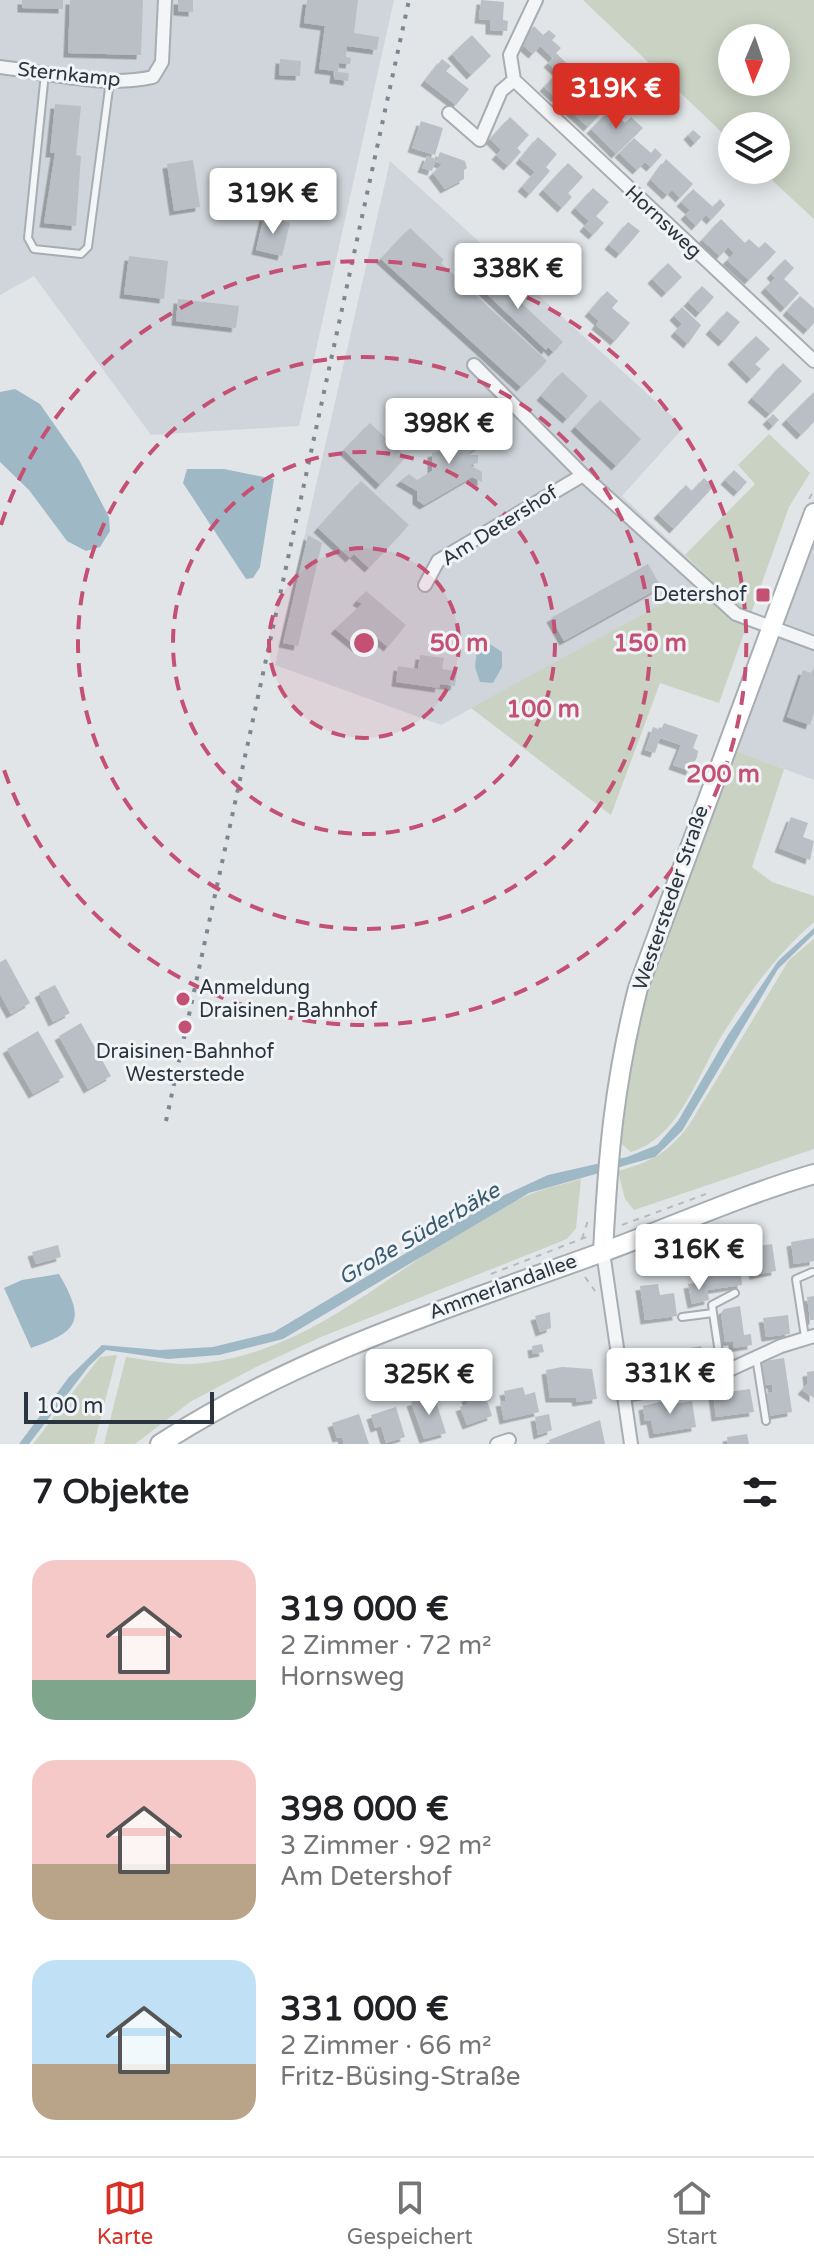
<!DOCTYPE html>
<html lang="de">
<meta charset="utf-8">
<style>
:root{--surface:#fff;--page:#f6f6f6;--text:#202124;--muted:#757577;--line:#e0e0e0;--accent:#d93025}
body{margin:0;font-family:"Varela Round",sans-serif;background:var(--page);color:var(--text);height:100vh;display:flex;flex-direction:column;font-size:30px;white-space:nowrap}
*{box-sizing:border-box;margin:0}
p{font-size:26px;color:var(--muted)}
.icon{flex:none;width:44px;height:44px;fill:none;stroke:currentColor;stroke-width:2;stroke-linecap:round;stroke-linejoin:round}
.map{position:relative;height:1444px;overflow:hidden}
.panel{display:flex;flex-direction:column;background:var(--surface);flex:1}
.panel>*{flex:none}
.needle{width:52px;rotate:182deg}
.buttons{position:absolute;left:718px;top:24px;display:grid;gap:16px}
.buttons a{display:grid;place-items:center;width:72px;height:72px;border-radius:50%;background:var(--surface);box-shadow:0 4px 20px #0003;font-size:40px}
.scale{position:absolute;left:24px;bottom:20px;width:190px;box-sizing:border-box;padding-left:8px;border:4px solid #2b353f;border-top:0;font-size:22px;line-height:28px;white-space:nowrap;color:#2b353f;-webkit-text-stroke:6px #f0f4f6;paint-order:stroke}
.price{position:absolute;translate:-50% -68px;padding:0 18px;border-radius:8px;background:#fff;color:#222;font-size:26px;line-height:52px;filter:drop-shadow(0 2px 4px #0008)}
.price::after{content:'';position:absolute;left:50%;top:48px;width:24px;height:18px;margin-left:-12px;background:inherit;clip-path:polygon(0 0,100% 0,50% 100%)}
.price.selected{background:var(--accent);color:#fff}
ul{padding:0;list-style:none}
li{display:flex;align-items:center;gap:24px;height:200px;padding:0 32px}
li span{display:grid;place-items:center;flex:none;width:224px;height:160px;border-radius:24px;color:#555}
li>.icon{margin-inline-start:auto}
span .icon{width:96px;height:96px;fill:#fffc;stroke-width:1}
li b{font-size:34px}
h2{display:flex;justify-content:space-between;align-items:center;height:96px;padding:0 32px;font-size:34px}
.tab-bar{display:flex;justify-content:space-around;align-items:center;height:112px;border-top:2px solid var(--line);background:var(--surface);font-size:22px;color:var(--muted)}
.tab-bar a{display:grid;justify-items:center;gap:4px}
.tab-bar .selected{color:var(--accent)}
.map>svg:first-child{display:block}
.built{fill:#cfd5da}
.green{fill:#c9d2c3;fill-rule:evenodd}
.water{fill:#9fb8c6}
.building{fill:#b9bfc5;filter:url(#shadow)}
.lines{fill:none;stroke-linecap:round;stroke-linejoin:round}
.lane-casing{stroke:#a7adb2;stroke-width:10}
.street-casing{stroke:#a7adb2;stroke-width:16}
.secondary-casing{stroke:#a7adb2;stroke-width:22}
.path{stroke:#b7bbc0;stroke-width:2;stroke-dasharray:6 6;stroke-linecap:butt}
.lane{stroke:#f3f5f7;stroke-width:6}
.street{stroke:#f3f5f7;stroke-width:12}
.secondary{stroke:#fff;stroke-width:18}
.rail{stroke:#7c8791;stroke-width:4;stroke-dasharray:4 8;stroke-linecap:butt}
.ring{fill:none;stroke:#c45073;stroke-width:4;stroke-dasharray:14 10}
.poi-dot{fill:#c45073;stroke:#f0f4f6;stroke-width:3}
.labels{text-anchor:middle;dominant-baseline:central;stroke-width:6;stroke-linejoin:round;paint-order:stroke}
.street-label{font-size:20px;fill:#2b353f;stroke:#f0f4f6}
.poi-label{font-size:20px;fill:#2b353f;stroke:#f0f4f6;text-anchor:end}
.water-label{font-size:22px;font-style:italic;fill:#385970;stroke:#f0f4f6}
.centre{fill:#c45073;stroke:#f0f4f6;stroke-width:4}
.ring-label{font-size:24px;text-anchor:middle;font-weight:bold;fill:#c45073;stroke:#f0f4f6;stroke-width:6;stroke-linejoin:round;paint-order:stroke}
</style>
<div class="map">
<svg width="814" height="1444" viewBox="0 0 814 1444">
<defs>
<filter id="shadow"><feDropShadow dx="-4.5" dy="4.5" stdDeviation="0" flood-color="#0004"/></filter>
</defs>
<rect width="100%" height="100%" fill="#e1e5e8"/>
<path class="built" d="M0,0H394L299,426L151,435L34,276L0,295Z
M390,161L684,427L622,496L709,578L441,725L275,665Z
M814,543V780L736,751Z"/>
<path class="green" d="M583,0H814V219L761,170H776V126H732V142ZM732,38H776V82H732Z
M769,434L810,473L789,507L719,703L660,683L611,815L471,708L709,578L685,555L755,484L738,465Z
M736,751L784,769L752,867L772,882L814,896V922C777,954 750,991 724,1032C698,1072 681,1137 631,1152L618,1141L633,1045L647,991Z
M814,939V1149L634,1210L625,1199L618,1171C651,1162 668,1153 689,1125L789,960Z
M581,1179L576,1228L567,1239L321,1337L254,1368L190,1402L135,1444H104L126,1357C148,1360 171,1365 193,1364C324,1355 413,1244 528,1195C545,1188 564,1184 581,1179Z
M117,1355L94,1444H33L100,1357Z"/>
<path class="water" d="M15,389L40,404L79,460L109,517L110,531L100,547L86,551L67,541L29,490L0,462V392Z
M187,469H224L274,479L260,567L253,578L246,579L183,483Z
M490,644L502,652V667L493,683L480,682L475,667L477,649Z
M814,928V934L778,969L682,1131L655,1157L529,1193L283,1339L219,1355L168,1359L106,1350L89,1366L29,1444H19L69,1377L102,1345L160,1350L213,1347L274,1332L498,1198L548,1175L627,1157L657,1145L678,1121L728,1035L778,961Z
M59,1274C85,1319 81,1331 31,1348L4,1288L22,1280Z"/>
<path class="building" d="M22,0H63V9L22,8Z
M70,0H143L141,55L68,53Z
M178,0H193V12L178,11Z
M307,0H358L354,33L379,37L377,50L347,46L346,57L351,58L350,64L339,63L338,72L349,73L348,81L334,79L335,71L319,69L325,26L304,23Z
M481,0L504,2L503,20L508,21L507,31L490,30V20L479,19Z
M534,26L543,35L549,30L556,36L552,40L561,48L556,53L579,75L556,98L544,87L558,72L548,63L553,58L540,46L533,54L519,42Z
M472,35L491,56L471,75L452,54Z
M280,59L301,61L300,76L279,75Z
M442,59L451,66L446,71L469,89L456,105L425,81Z
M590,73L601,84L590,96L605,109L588,127L562,103Z
M55,104L81,106L76,155L81,156L76,226L44,223L55,153H50Z
M611,109L625,123L631,117L643,128L616,154L591,129Z
M510,117L529,135L517,148L521,152L508,166L496,155L501,150L490,139Z
M421,121L443,128L435,155L412,148Z
M693,130L701,137L695,143L688,135Z
M538,137L557,154L546,167L550,171L530,194L522,187L535,172L520,159Z
M634,138L651,153L655,148L662,155L651,167L645,162L637,170L619,153Z
M440,152L465,161L467,168L464,170V179L445,189L433,173L442,164L436,162Z
M427,156L436,159L432,171L422,168Z
M666,159L693,184L680,198L672,190L667,195L651,180Z
M193,160L200,207L174,211L167,164Z
M568,163L583,177L568,193L572,197L562,208L543,190Z
M593,188L609,202L596,216L604,223L593,235L584,227L589,221L575,208Z
M693,189L713,207L720,199L725,205L711,220L706,215L696,226L685,215L690,210L681,202Z
M264,216L290,223L282,256L256,250Z
M721,219L745,243L749,239L759,248L765,242L776,252L749,280L727,260L734,253L728,247L720,256L702,240Z
M628,222L640,231L620,254L609,245Z
M410,228L444,260L441,263L547,361L521,387L381,259Z
M129,256L168,261L164,299L124,294Z
M785,259L794,268L784,279L799,293L785,308L765,288L775,278L771,274Z
M668,263L682,277L666,293L652,279Z
M485,269L563,342L553,352L548,347L546,350L473,281Z
M702,286L714,297L700,313L688,302Z
M607,291L618,301L612,308L630,323L615,341L596,325L599,321L589,312Z
M800,296L814,308V323L808,330L787,311Z
M178,299L239,306L236,328L176,321Z
M682,307L701,325L688,344L675,332L682,324L674,316Z
M727,311L740,322L723,342L710,330Z
M756,336L770,349L755,364L761,369L751,379L732,360Z
M783,363L802,381L770,414L752,398Z
M562,372L588,396L567,419L541,396Z
M814,392V422L801,435L786,420Z
M600,400L641,439L616,466L575,427Z
M773,414L779,420L773,426L767,420Z
M370,423L406,457L380,485L344,450Z
M465,425L489,440L470,452V455H478V463L470,465L482,472V482L472,477L424,505L417,500V491L400,481L409,474L417,480L432,471V453L450,448L449,436Z
M734,470L747,482L738,492L725,480Z
M704,478L713,487L674,529L658,514L686,485L692,491Z
M361,481L409,525L369,568L354,554L350,558L318,528Z
M308,535L322,543L298,646L283,643Z
M648,564L661,587L564,641L551,618Z
M366,591L406,625L388,647L371,633L358,648L335,629L362,604L357,601Z
M420,655L444,658L442,669L457,671L455,686L440,684L439,688L396,682L398,666L418,669Z
M814,667V713L810,725L787,717L803,670L811,673Z
M664,723L698,735L693,748L698,751L697,757L690,771L673,765L681,745L660,738L655,753L645,750L653,727L661,730Z
M791,817L808,823L803,837L814,841L810,860L779,848Z
M6,959L30,1003L11,1014L0,994V962Z
M55,985L70,1013L53,1022L39,993Z
M81,1023L111,1076L88,1089L59,1036Z
M38,1031L64,1077L33,1094L7,1049Z
M814,1238V1261L794,1264L791,1242Z
M772,1244L776,1271L754,1275L751,1254L760,1252L759,1246Z
M58,1245L61,1257L36,1264L32,1252Z
M740,1263L742,1285L708,1290L706,1267Z
M706,1281L709,1300L692,1304L688,1284Z
M658,1284L660,1295L674,1293L677,1316L645,1320L640,1286Z
M814,1296V1320H810L807,1297Z
M740,1306L744,1335L751,1334L752,1345L733,1348V1341L725,1342L721,1313L724,1309Z
M550,1312L551,1328L540,1332L535,1316Z
M788,1315L790,1334L766,1337L763,1318Z
M542,1344L544,1352L533,1354L532,1346Z
M701,1346L704,1364L682,1368L679,1350Z
M668,1351L670,1373L647,1376L644,1354Z
M784,1358L792,1412L769,1416L765,1394L773,1392L772,1384L763,1385L759,1362Z
M562,1367L592,1369L597,1399L577,1402L576,1398H550L546,1370Z
M814,1371V1398L802,1390L808,1383L807,1372Z
M523,1387L525,1395L535,1392L539,1412L504,1420L500,1402L506,1401L504,1391Z
M750,1389L754,1412L716,1417L713,1394Z
M484,1391L492,1416L467,1425L460,1407L468,1404L466,1397Z
M434,1395L446,1433L424,1439L411,1402Z
M664,1401L665,1405L692,1401L696,1427L654,1434L651,1420L645,1421L643,1406Z
M396,1407L405,1437L386,1443L381,1426L375,1428L371,1415Z
M359,1414L369,1444H344L342,1437L337,1438L332,1423Z
M549,1414L552,1430L538,1435L535,1417Z
M600,1420L605,1444H550L549,1440Z
M747,1434L749,1444H728L727,1437Z"/>
<g class="lines">
<defs>
<path id="lane" d="M45,73L28,238L34,249L81,254L88,247L110,81
M713,1313L712,1305L735,1293
M682,1317L713,1313L722,1373
M805,1337L796,1279L812,1272
M756,1357L766,1421"/>
<path id="street" d="M536,0L510,55L514,80L814,361
M0,67C49,73 105,88 153,77L162,62L165,0
M449,113L480,140L501,91L514,80
M474,365L583,475L736,614L814,643
M425,585L438,561L583,475
M603,1252L631,1444
M625,1395L705,1381L781,1346L814,1336
M497,1444L509,1440"/>
<path id="secondary" d="M603,1252C608,1155 614,1083 638,988L814,513
M160,1444C297,1355 451,1307 603,1252C674,1226 742,1195 814,1174"/>
</defs>
<use href="#lane" class="lane-casing"/>
<use href="#street" class="street-casing"/>
<use href="#secondary" class="secondary-casing"/>
<path class="path" d="M809,499L814,490
M622,1225L706,1194
M582,1239L589,1217
M491,1274L589,1236
M585,1277L595,1291"/>
<use href="#lane" class="lane"/>
<use href="#street" class="street"/>
<use href="#secondary" class="secondary"/>
<path class="rail" d="M166,1121L409,0"/>
</g>
<circle cx="364" cy="643" r="95" fill="#c45073" fill-opacity=".12"/>
<g class="ring">
<circle cx="364" cy="643" r="95"/>
<circle cx="364" cy="643" r="191"/>
<circle cx="364" cy="643" r="286"/>
<path d="M1 525A382 382 0 1 1 1 761"/>
</g>
<g class="poi-dot">
<rect x="755" y="587" width="16" height="16" rx="4"/>
<circle cx="183" cy="999" r="8"/>
<circle cx="185" cy="1027" r="8"/>
</g>
<g class="labels">
<g class="street-label">
<text transform="translate(69 75) rotate(6)">Sternkamp</text>
<text transform="translate(663 222) rotate(43)">Hornsweg</text>
<text transform="translate(500 526) rotate(-32)">Am Detershof</text>
<text transform="translate(671 898) rotate(-71)">Westersteder Straße</text>
<text transform="translate(503 1287) rotate(-20)">Ammerlandallee</text>
</g>
<g class="poi-label">
<text x="747" y="595">Detershof</text>
<text x="199" y="988" text-anchor="start">Anmeldung<tspan x="199" dy="23">Draisinen-Bahnhof</tspan></text>
<text x="185" y="1052" text-anchor="middle">Draisinen-Bahnhof<tspan x="185" dy="23">Westerstede</tspan></text>
</g>
<g class="water-label">
<text transform="translate(419 1234) rotate(-30)">Große Süderbäke</text>
</g>
</g>
<circle cx="364" cy="643" r="12" class="centre"/>
<g class="ring-label">
<text x="459" y="651">50 m</text>
<text x="650" y="651">150 m</text>
<text x="543" y="717">100 m</text>
<text x="723" y="782">200 m</text>
</g>
</svg>
<div class="buttons">
<a><svg class="needle" viewBox="-14 -14 28 28"><path d="M0-13l5 13h-10z" fill="#e53935"/><path d="M0 13l5-13h-10z" fill="#757577"/></svg></a>
<a><svg class="icon" aria-label="layers" viewBox="0 0 24 24"><path d="M12 4l9 5-9 5-9-5zM3 14l9 5 9-5"/></svg></a>
</div>
<div class="scale">100 m</div>
<b class="price selected" style="left:616px;top:131px">319K €</b>
<b class="price" style="left:273px;top:236px">319K €</b>
<b class="price" style="left:518px;top:311px">338K €</b>
<b class="price" style="left:449px;top:466px">398K €</b>
<b class="price" style="left:699px;top:1292px">316K €</b>
<b class="price" style="left:670px;top:1416px">331K €</b>
<b class="price" style="left:429px;top:1417px">325K €</b>
</div>
<section class="panel">
<h2>7 Objekte<svg class="icon" aria-label="filters" viewBox="0 0 24 24"><path d="M4 7h16M4 17h16"/><circle cx="9" cy="7" r="2"/><circle cx="15" cy="17" r="2"/></svg></h2>
<ul>
<li><span style="background:linear-gradient(#f6c9c9 75%,#7fa58c 0)"><svg class="icon" aria-label="home" viewBox="0 0 24 24"><path d="M3 11l9-7 9 7M6 9v11h12V9"/></svg></span><div><b>319 000 €</b><p>2 Zimmer · 72 m²</p><p>Hornsweg</p></div></li>
<li><span style="background:linear-gradient(#f6c9c9 65%,#b9a48a 0)"><svg class="icon" aria-label="home" viewBox="0 0 24 24"><path d="M3 11l9-7 9 7M6 9v11h12V9"/></svg></span><div><b>398 000 €</b><p>3 Zimmer · 92 m²</p><p>Am Detershof</p></div></li>
<li><span style="background:linear-gradient(#bfe0f5 65%,#b9a48a 0)"><svg class="icon" aria-label="home" viewBox="0 0 24 24"><path d="M3 11l9-7 9 7M6 9v11h12V9"/></svg></span><div><b>331 000 €</b><p>2 Zimmer · 66 m²</p><p>Fritz-Büsing-Straße</p></div></li>
</ul>
</section>
<nav class="tab-bar">
<a class="selected"><svg class="icon" aria-label="map" viewBox="0 0 24 24"><path d="M3 6l6-2 6 2 6-2v14l-6 2-6-2-6 2zM9 4v14M15 6v14"/></svg>Karte</a>
<a><svg class="icon" aria-label="saved" viewBox="0 0 24 24"><path d="M7 4h10v16l-5-4-5 4z"/></svg>Gespeichert</a>
<a><svg class="icon" aria-label="home" viewBox="0 0 24 24"><path d="M3 11l9-7 9 7M6 9v11h12V9"/></svg>Start</a>
</nav>
